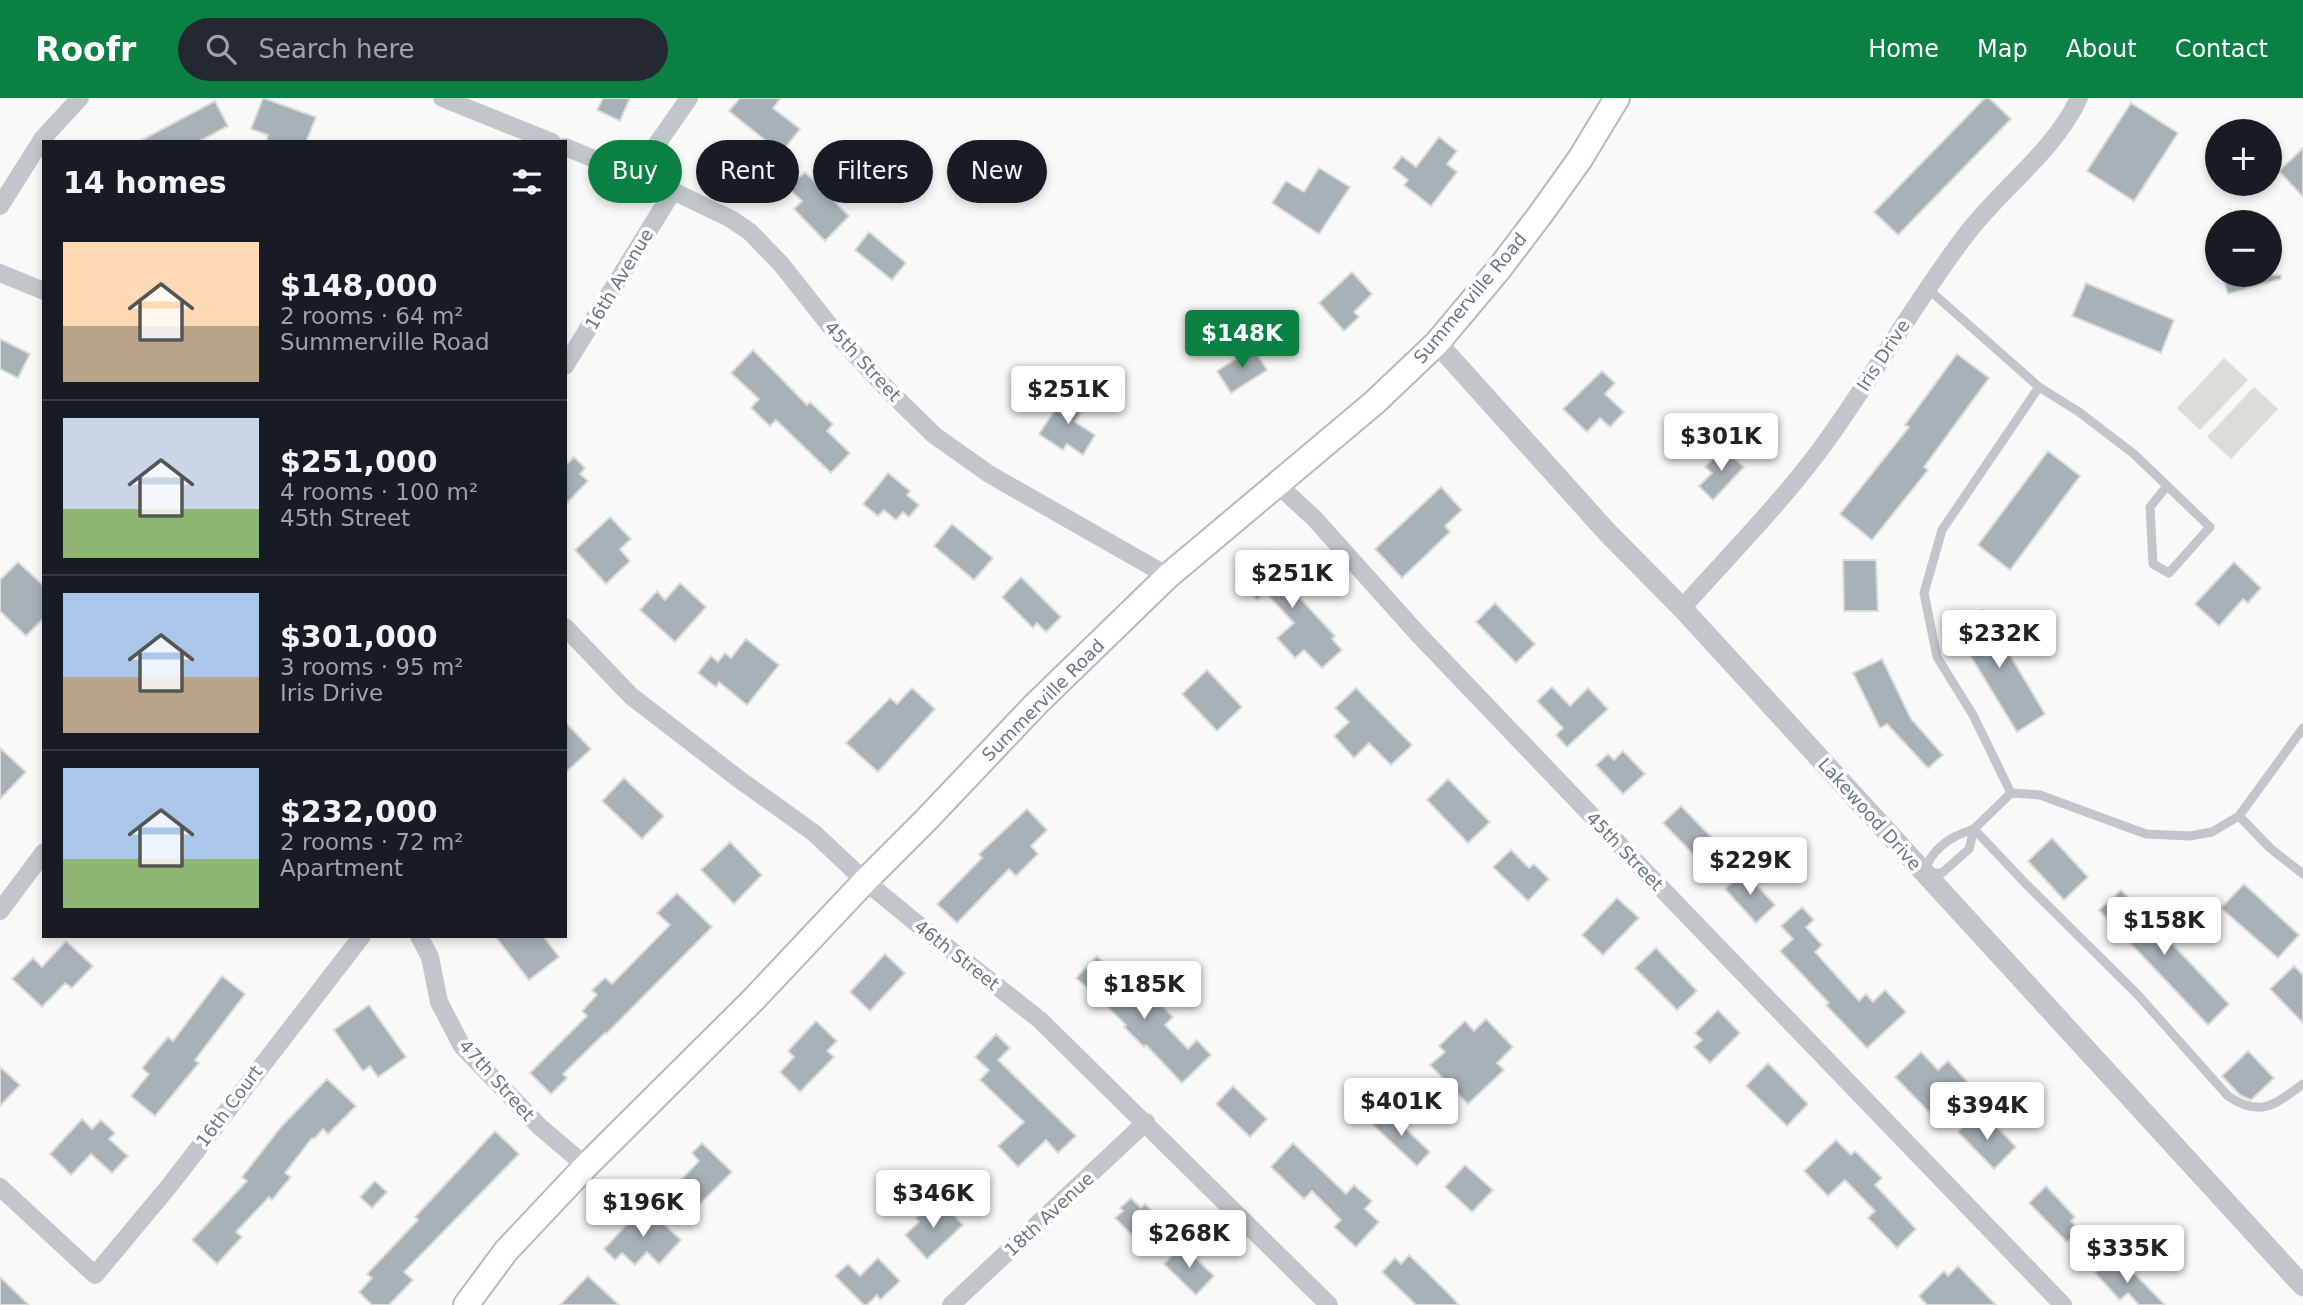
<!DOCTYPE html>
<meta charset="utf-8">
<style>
:root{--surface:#171b24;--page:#242831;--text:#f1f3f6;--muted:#9ea1a6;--line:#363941;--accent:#0b8043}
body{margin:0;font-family:"DejaVu Sans",sans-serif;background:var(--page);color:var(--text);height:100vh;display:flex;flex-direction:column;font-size:26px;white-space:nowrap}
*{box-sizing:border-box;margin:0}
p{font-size:23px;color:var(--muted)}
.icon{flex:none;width:38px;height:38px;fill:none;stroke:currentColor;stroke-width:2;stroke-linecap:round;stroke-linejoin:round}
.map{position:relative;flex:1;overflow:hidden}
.drawer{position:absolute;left:42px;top:42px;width:525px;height:798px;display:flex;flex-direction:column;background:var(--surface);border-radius:0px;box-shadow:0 4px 10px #0003}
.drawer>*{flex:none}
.top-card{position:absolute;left:588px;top:42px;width:665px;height:63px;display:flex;gap:14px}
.buttons{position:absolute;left:2205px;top:21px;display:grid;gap:14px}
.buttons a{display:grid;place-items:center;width:77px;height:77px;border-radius:50%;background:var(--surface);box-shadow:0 4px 10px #0003;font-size:35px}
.price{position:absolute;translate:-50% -60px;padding:0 16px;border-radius:7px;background:#fff;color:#222;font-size:23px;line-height:46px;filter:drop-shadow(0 2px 4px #0008)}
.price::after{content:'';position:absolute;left:50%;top:42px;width:21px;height:16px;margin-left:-10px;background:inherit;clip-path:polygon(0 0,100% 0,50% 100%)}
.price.on{background:var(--accent);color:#fff}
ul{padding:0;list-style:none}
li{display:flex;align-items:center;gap:21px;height:175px;padding:0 21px}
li+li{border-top:2px solid var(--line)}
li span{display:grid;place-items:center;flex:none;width:196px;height:140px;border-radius:0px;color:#555}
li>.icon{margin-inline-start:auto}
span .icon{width:84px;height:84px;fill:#fffc;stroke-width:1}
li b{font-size:30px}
h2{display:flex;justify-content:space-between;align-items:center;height:84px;padding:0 21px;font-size:30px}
.chip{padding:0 24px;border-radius:32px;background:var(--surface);box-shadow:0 4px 10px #0003;font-size:24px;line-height:63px}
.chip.on{background:var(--accent);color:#fff}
header{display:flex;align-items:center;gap:42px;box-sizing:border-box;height:98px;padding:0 35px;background:var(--accent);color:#fff}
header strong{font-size:33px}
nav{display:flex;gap:38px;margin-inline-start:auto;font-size:24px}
.search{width:490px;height:63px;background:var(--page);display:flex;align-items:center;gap:18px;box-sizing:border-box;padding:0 24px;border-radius:38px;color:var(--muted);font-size:26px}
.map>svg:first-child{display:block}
.green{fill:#daded6}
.building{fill:#a7b2b6;stroke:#dbdbd9;stroke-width:2}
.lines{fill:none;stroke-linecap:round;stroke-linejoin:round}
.secondary-casing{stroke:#b3babe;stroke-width:28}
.service{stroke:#c0c6c9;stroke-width:9}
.minor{stroke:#c0c6c9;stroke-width:18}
.tertiary{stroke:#c0c6c9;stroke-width:21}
.secondary{stroke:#fff;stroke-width:24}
.labels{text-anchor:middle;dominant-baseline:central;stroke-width:7;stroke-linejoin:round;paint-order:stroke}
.street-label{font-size:18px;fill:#657882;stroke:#fff}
</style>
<header>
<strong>Roofr</strong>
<div class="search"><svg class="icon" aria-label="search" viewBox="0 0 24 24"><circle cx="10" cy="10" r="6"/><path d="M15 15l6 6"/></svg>Search here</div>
<nav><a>Home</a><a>Map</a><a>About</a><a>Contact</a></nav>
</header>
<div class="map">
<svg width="2303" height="1207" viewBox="0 0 2303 1207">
<rect width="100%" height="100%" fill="#f9f9f7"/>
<path class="green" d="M2224,260L2248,282L2200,332L2177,310Z
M2254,289L2278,311L2231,361L2207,339Z"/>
<path class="building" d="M263,0L316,19L306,44H266L268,37L251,31Z
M603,0H630L620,23L597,12Z
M740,0H781L773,10L800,31L781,55L729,13Z
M1985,0H1989L2011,21L1898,137L1874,114Z
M215,3L228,28L198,44H138Z
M2131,5L2178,35L2134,103L2087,73Z
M1439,39L1457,53L1447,66L1457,74L1431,108L1404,87L1408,82L1393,70L1402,58L1416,69Z
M2303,50V99L2279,73Z
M1319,70L1350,89L1319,136L1272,105L1286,83L1304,94Z
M805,74L849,118L825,143L794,111L802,103L788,90Z
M869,134L906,165L892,182L855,152Z
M1352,174L1372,196L1354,214L1359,219L1344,233L1319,205Z
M2222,177H2281V181L2228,196Z
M2086,185L2174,222L2161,255L2072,218Z
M0,241L30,256L18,280L0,271Z
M1253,250L1267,272L1231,295L1217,273Z
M753,252L807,307L810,304L833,326L827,333L850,355L831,375L776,322L770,328L751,310L759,301L731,275Z
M1957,256L1989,280L1924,369L1928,372L1872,442L1840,416L1909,329L1905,327Z
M1602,273L1615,285L1605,296L1624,314L1610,329L1600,320L1587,334L1563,311Z
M1067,294L1086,307L1075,324L1095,337L1083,357L1067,346L1063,352L1039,336Z
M1723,350L1744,369L1713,402L1699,388L1712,375L1705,369Z
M2048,353L2080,378L2010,472L1978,447Z
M574,359L585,370L580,376L588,383L565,407V362L568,365Z
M888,375L910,393L907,397L919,407L909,419L903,414L896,422L884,412L878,418L863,406Z
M1441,389L1462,412L1445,428L1450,434L1402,480L1375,451Z
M610,419L631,441L620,451L630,463L606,486L575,452Z
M952,426L993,460L974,482L934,448Z
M1272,452L1305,490L1297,497L1335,538L1332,541L1342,552L1322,570L1304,552L1295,560L1277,540L1294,525L1265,494L1257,502L1239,482Z
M1843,462H1876L1878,513H1844Z
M18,464L44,488V520L26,538L0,513V482Z
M2234,464L2261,490L2248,505L2243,501L2219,528L2195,506Z
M1021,479L1061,519L1046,534L1037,525L1033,530L1002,499Z
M680,485L706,509L675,544L640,512L657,493L665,502Z
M1495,505L1535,546L1516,565L1476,524Z
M1983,512L2045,616L2017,634L1953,529Z
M746,541L779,567L747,607L719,584L716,589L698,575L711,558L718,564L725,555L731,560Z
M1882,561L1911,621L1943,657L1928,670L1887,626L1880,630L1853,575Z
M1207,572L1242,609L1217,633L1182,596Z
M1552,589L1570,608L1588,590L1608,611L1567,649L1556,637L1563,630L1537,603Z
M912,590L935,611L878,674L846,645L890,600L897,606Z
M1356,590L1412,647L1391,667L1369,645L1354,660L1334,638L1349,624L1335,610Z
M565,624L591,651L565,675Z
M0,650L26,674L0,701Z
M1623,653L1645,676L1623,696L1596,667L1608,656L1614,662Z
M624,680L664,718L642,741L602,703Z
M1448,681L1490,724L1468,745L1427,702Z
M1681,708L1715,743L1697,760L1663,725Z
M1027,711L1047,732L1031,748L1038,756L1016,778L1009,771L957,825L937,806L982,760L979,756Z
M2052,740L2088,779L2064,802L2028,763Z
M730,744L762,777L734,806L701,772Z
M1511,752L1529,770L1534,766L1549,781L1528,803L1493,769Z
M1744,773L1775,807L1756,825L1725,791Z
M2244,786L2299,837L2278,860L2221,810Z
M2121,792L2229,906L2208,927L2099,812Z
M677,795L712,829L606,936L605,935L563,976L567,980L551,996L530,975L587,918L582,913L597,897L592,892L605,880L612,886L670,827L657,815Z
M1617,800L1639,820L1603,857L1582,837Z
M1802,809L1814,822L1806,829L1822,847L1815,854L1859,903L1866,896L1873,904L1885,892L1906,914L1867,950L1826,907L1829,905L1780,853L1793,841L1781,828Z
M495,838H543L559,859L529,882Z
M66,843L93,868L72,890L65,885L42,909L12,881L33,860L42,869Z
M1656,850L1697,893L1677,912L1635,870Z
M885,856L905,875L870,913L850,894Z
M1097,858L1147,909L1155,901L1173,919L1165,927L1188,951L1197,942L1211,957L1182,985L1146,947L1144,949L1124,929L1126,927L1099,900L1076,880Z
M2294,868L2303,877V925L2270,891Z
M222,878L245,896L195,962L199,965L155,1018L131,998L149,976L142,970L168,939L173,943Z
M369,907L406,959L378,979L370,968L363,973L334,932Z
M1718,912L1740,935L1710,965L1694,949L1702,942L1695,935Z
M1486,921L1513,949L1497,965L1504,972L1468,1006L1430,967L1445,954L1439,948L1465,923L1474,933Z
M816,923L837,943L827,953L834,959L800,994L780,974L794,959L788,953Z
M996,936L1010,950L998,962L1076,1038L1058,1055L1046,1042L1018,1069L998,1048L1024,1024L980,982L989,972L975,959Z
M2248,953L2274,980L2251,1002L2240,997L2222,978Z
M1921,954L1938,972L1948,963L1967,983L1932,1017L1895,979Z
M1768,965L1808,1006L1787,1028L1746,988Z
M0,969L20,987L0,1008Z
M327,981L356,1008L328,1036L323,1031L314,1041L312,1040L285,1075L291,1079L272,1102L269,1099L236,1134L242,1139L217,1166L192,1142L247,1083L242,1079L281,1029Z
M1233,988L1267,1021L1250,1039L1216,1006Z
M1386,1012L1430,1054L1417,1068L1373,1027Z
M1974,1018L1989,1033L1995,1027L2016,1049L1994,1071L1958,1034Z
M82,1021L92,1031L101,1022L115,1035L109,1041L128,1058L112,1075L91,1056L71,1077L50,1056Z
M495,1033L519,1056L404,1174L413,1182L389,1207H372L359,1194L372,1180L367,1176L418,1122L415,1119Z
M1836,1042L1851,1057L1855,1053L1882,1080L1875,1087L1916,1131L1897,1150L1868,1120L1875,1113L1845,1082L1828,1098L1804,1073Z
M702,1045L732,1074L698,1108L676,1087L699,1063L692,1055Z
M1293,1045L1346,1096L1354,1087L1372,1103L1365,1111L1379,1124L1356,1149L1334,1129L1341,1122L1312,1093L1304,1101L1271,1069Z
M1465,1067L1493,1092L1472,1114L1445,1089Z
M375,1083L387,1094L372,1110L360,1099Z
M2046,1088L2075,1119L2071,1123L2080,1132L2067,1144L2029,1105Z
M1131,1100L1141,1110L1145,1106L1164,1125L1142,1147L1115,1120L1123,1113L1120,1110Z
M934,1104L946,1117L950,1113L963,1127L927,1161L905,1137L919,1124L916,1120Z
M644,1108L681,1142L659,1166L647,1154L635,1167L622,1155L615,1162L604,1151Z
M1182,1147L1214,1178L1196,1197L1164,1166Z
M1409,1157L1448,1195L1459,1207H1416L1382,1174L1395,1160L1401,1166Z
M878,1160L900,1183L880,1202L877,1197L867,1207H864L835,1178L848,1166L860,1178Z
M2122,1163L2165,1207H2139L2128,1195L2120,1202L2095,1175L2106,1165L2113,1172Z
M1958,1168L1996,1207H1927L1919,1198L1944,1173L1948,1178Z
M588,1178L619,1207H560Z
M0,1179L29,1207H0Z"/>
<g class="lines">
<defs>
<path id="secondary" d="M466,1207L506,1153L586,1068L754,901L865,783L927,721L1035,607L1168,478L1375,304L1437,245L1499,171L1540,117L1580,61L1617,0"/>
</defs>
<use href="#secondary" class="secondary-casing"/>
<path class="service" d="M1927,190L2039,289L2079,314L2134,356L2210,429L2169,475L2153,466L2150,409L2167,388
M2303,630L2239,718L2212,734L2190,738L2146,736L2040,697L2011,695L1974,731L1969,751L1942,775H1924C1931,750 1951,738 1974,731L2025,785L2137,896L2228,998C2261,1020 2274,1007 2303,986
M2011,695L1973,617L1937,559L1924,495L1942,432L2039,289
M2239,718L2270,750L2303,776"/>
<path class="minor" d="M442,0L552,44
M565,49L673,93L731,121L750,134L781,166L838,238L884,288L934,337L989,376L1168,478
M634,79L689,0
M0,108L43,40L80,0
M0,175L44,193
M565,268L673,93
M1278,387L1314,420L1418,536L1637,765L2063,1207
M1682,510C1731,455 1785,401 1828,341C1875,275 1915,204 1965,138C2000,91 2054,54 2079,0
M565,529L631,598L740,682L814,735L865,783L915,824L1040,922L1329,1207
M0,813L44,754
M419,838L430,859L439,904L462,948L540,1029L586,1068
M0,1089L95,1177L170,1087L362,838
M951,1207L1146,1024"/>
<path class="tertiary" d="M1437,245L1607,434L1682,510L2303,1188"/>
<use href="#secondary" class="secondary"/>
</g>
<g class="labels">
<g class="street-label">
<text transform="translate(619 181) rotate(-59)">16th Avenue</text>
<text transform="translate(1470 200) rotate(-50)">Summerville Road</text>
<text transform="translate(1883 257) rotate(-57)">Iris Drive</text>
<text transform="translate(863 263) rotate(47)">45th Street</text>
<text transform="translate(1043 602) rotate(-45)">Summerville Road</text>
<text transform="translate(1870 716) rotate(48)">Lakewood Drive</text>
<text transform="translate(1625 753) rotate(46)">45th Street</text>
<text transform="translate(957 857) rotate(38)">46th Street</text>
<text transform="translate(497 982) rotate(48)">47th Street</text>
<text transform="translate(229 1008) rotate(-53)">16th Court</text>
<text transform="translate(1049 1116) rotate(-43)">18th Avenue</text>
</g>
</g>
</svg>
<div class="buttons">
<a>+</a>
<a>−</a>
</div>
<b class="price on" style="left:1242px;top:272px">$148K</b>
<b class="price" style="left:1068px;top:328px">$251K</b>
<b class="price" style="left:1721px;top:375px">$301K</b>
<b class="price" style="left:1292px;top:512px">$251K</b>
<b class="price" style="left:1999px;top:572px">$232K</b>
<b class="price" style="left:1750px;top:799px">$229K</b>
<b class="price" style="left:2164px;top:859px">$158K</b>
<b class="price" style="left:1144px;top:923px">$185K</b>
<b class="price" style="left:1401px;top:1040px">$401K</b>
<b class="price" style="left:1987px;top:1044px">$394K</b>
<b class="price" style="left:933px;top:1132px">$346K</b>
<b class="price" style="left:643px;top:1141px">$196K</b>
<b class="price" style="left:1189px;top:1172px">$268K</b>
<b class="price" style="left:2127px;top:1187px">$335K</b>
<div class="top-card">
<a class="chip on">Buy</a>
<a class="chip">Rent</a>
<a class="chip">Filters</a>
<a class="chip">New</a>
</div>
<section class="drawer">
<h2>14 homes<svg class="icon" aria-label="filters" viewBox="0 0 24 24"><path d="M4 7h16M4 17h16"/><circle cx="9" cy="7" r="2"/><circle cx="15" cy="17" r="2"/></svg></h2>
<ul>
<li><span style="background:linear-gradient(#ffd9b3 60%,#b9a48a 0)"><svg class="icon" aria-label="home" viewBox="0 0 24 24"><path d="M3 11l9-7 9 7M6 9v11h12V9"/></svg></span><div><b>$148,000</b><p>2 rooms · 64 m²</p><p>Summerville Road</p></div></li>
<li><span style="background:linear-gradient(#c9d6e8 65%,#8fb573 0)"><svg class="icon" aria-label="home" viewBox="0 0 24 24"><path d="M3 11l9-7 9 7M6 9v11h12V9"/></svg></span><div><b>$251,000</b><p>4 rooms · 100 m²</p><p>45th Street</p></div></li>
<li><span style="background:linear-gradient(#a9c7e8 60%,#b9a48a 0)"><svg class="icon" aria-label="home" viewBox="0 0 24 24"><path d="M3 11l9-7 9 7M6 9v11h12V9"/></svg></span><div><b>$301,000</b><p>3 rooms · 95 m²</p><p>Iris Drive</p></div></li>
<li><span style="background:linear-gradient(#a9c7e8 65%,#8fb573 0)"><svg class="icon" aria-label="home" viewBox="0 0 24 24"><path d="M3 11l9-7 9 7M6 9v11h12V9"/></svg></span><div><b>$232,000</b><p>2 rooms · 72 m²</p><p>Apartment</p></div></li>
</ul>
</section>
</div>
